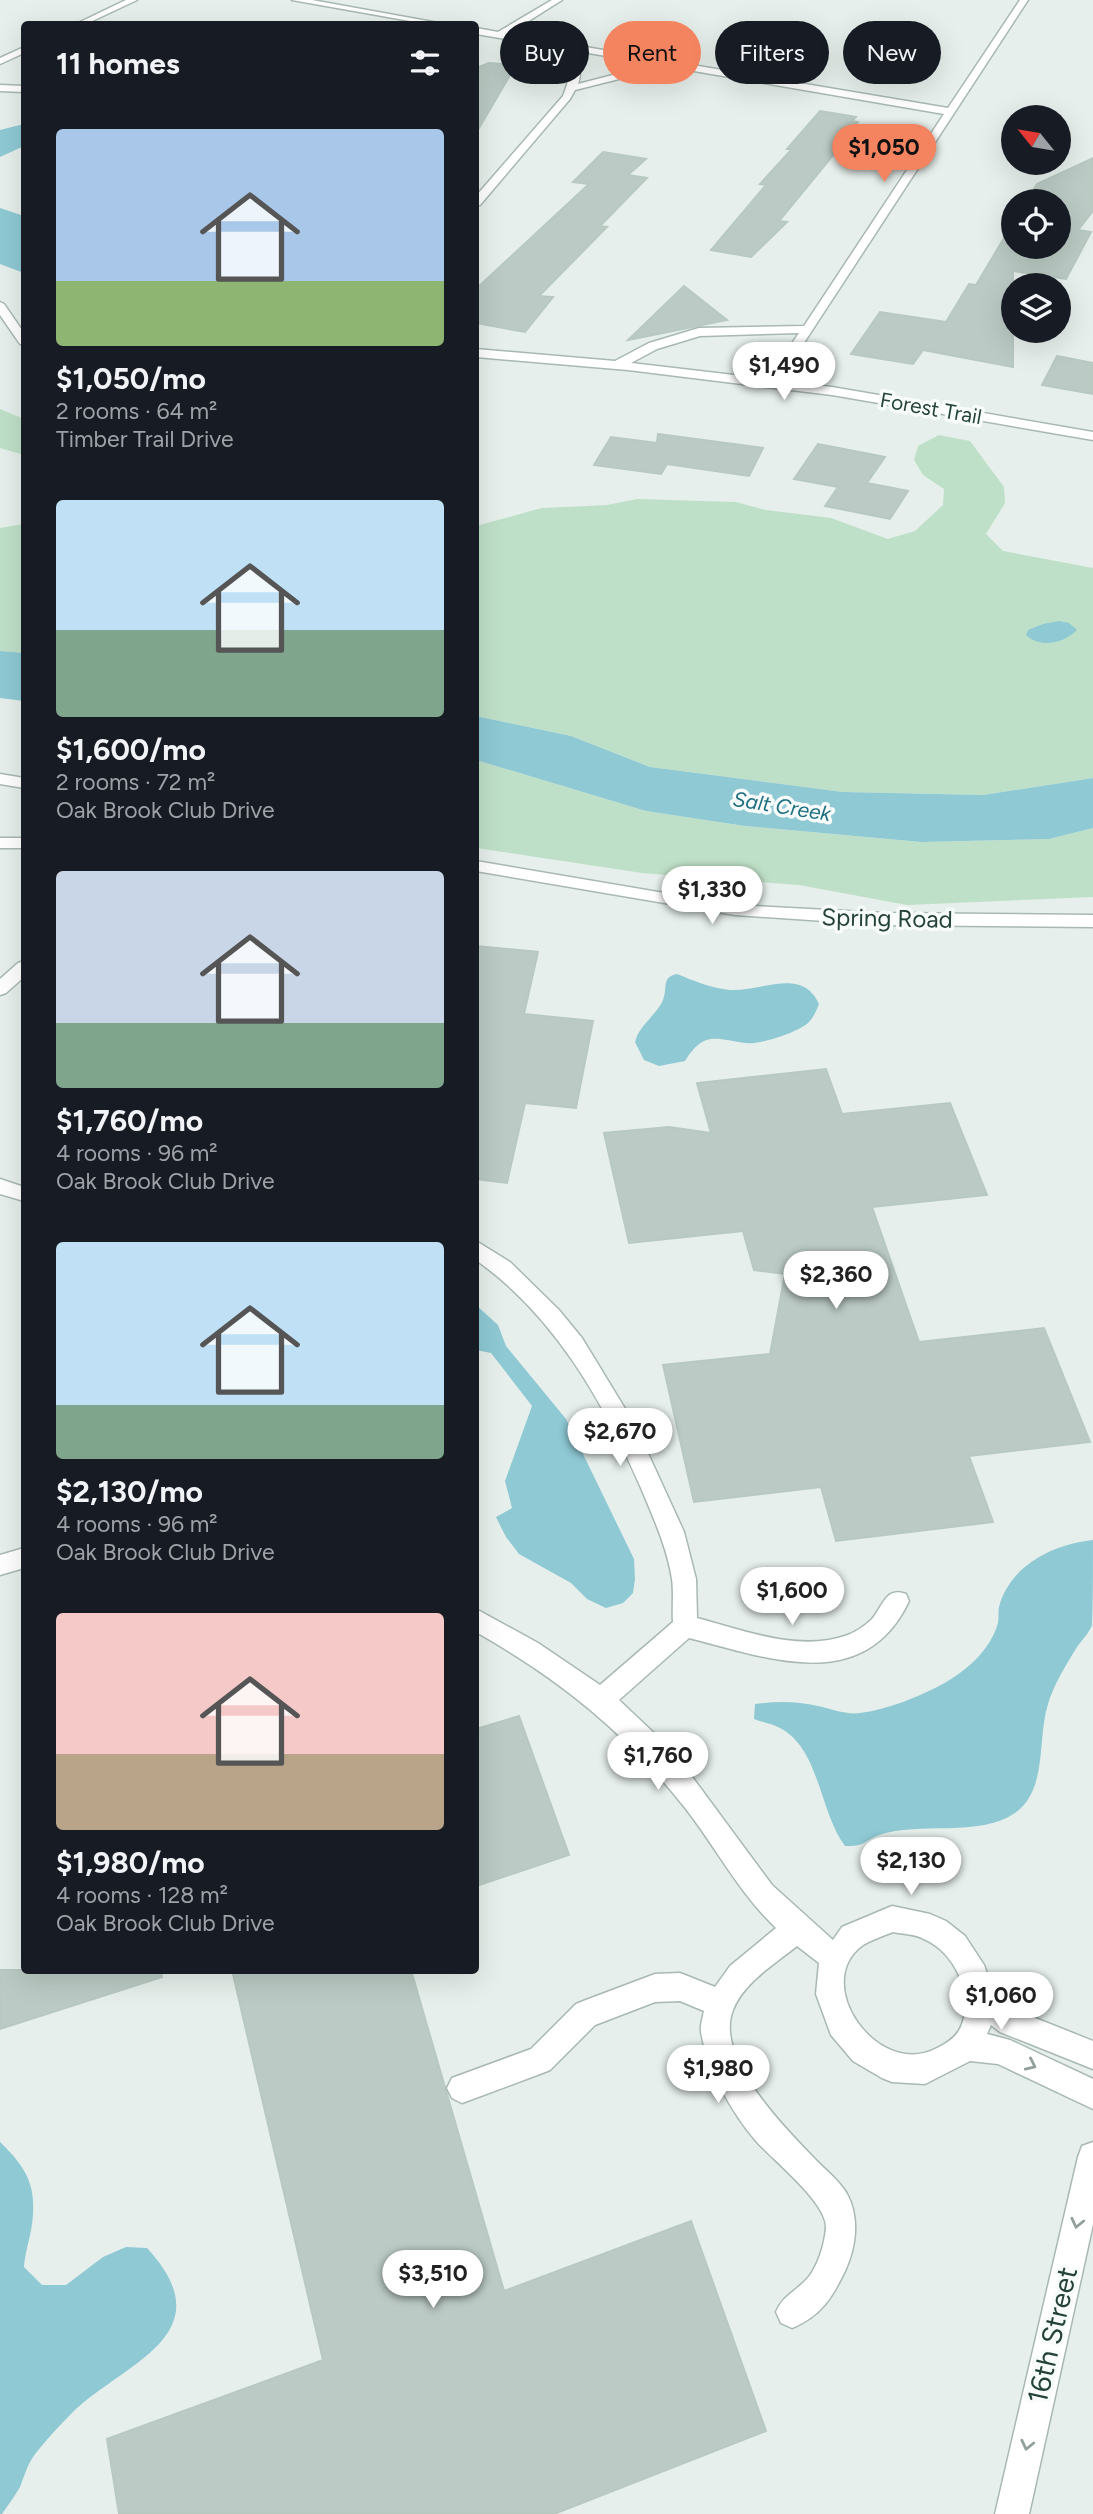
<!DOCTYPE html>
<meta charset="utf-8">
<style>
:root{--surface:#171b24;--page:#242831;--text:#f1f3f6;--muted:#9ea1a6;--accent:#f4845f}
body{margin:0;font-family:Figtree,sans-serif;background:var(--page);color:var(--text);height:100vh;display:flex;flex-direction:column;font-size:26px;white-space:nowrap}
*{box-sizing:border-box;margin:0}
p{font-size:23px;color:var(--muted)}
.icon{flex:none;width:38px;height:38px;fill:none;stroke:currentColor;stroke-width:2;stroke-linecap:round;stroke-linejoin:round}
.map{position:relative;flex:1;overflow:hidden}
.sheet{position:absolute;left:21px;top:21px;width:458px;height:1953px;display:flex;flex-direction:column;background:var(--surface);border-radius:7px;box-shadow:0 7px 28px #0002}
.sheet>*{flex:none}
.hud{position:absolute;left:500px;top:21px;width:486px;height:63px;display:flex;gap:14px}
.needle{width:46px;rotate:300deg}
.controls{position:absolute;left:1001px;top:105px;display:grid;gap:14px}
.controls a{display:grid;place-items:center;width:70px;height:70px;border-radius:50%;background:var(--surface);box-shadow:0 7px 28px #0002;font-size:35px}
.price{position:absolute;translate:-50% -60px;padding:0 16px;border-radius:24px;background:#fff;color:#222;font-size:23px;line-height:46px;filter:drop-shadow(0 2px 4px #0008)}
.price::after{content:'';position:absolute;left:50%;top:42px;width:21px;height:16px;margin-left:-10px;background:inherit;clip-path:polygon(0 0,100% 0,50% 100%)}
.price.current{background:var(--accent);color:#111}
ul{padding:0;list-style:none}
li{display:grid;align-content:center;gap:14px;height:371px;padding:0 35px}
li span{display:grid;place-items:center;height:217px;border-radius:7px;color:#555}
li>.icon{margin-inline-start:auto}
span .icon{width:126px;height:126px;fill:#fffc;stroke-width:1}
li b{font-size:30px}
h2{display:flex;justify-content:space-between;align-items:center;height:84px;padding:0 35px;font-size:30px}
.chip{padding:0 24px;border-radius:32px;background:var(--surface);box-shadow:0 7px 28px #0002;font-size:24px;line-height:63px}
.chip.current{background:var(--accent);color:#111}
.map>svg:first-child{display:block}
.green{fill:#bfe0c8}
.water{fill:#8ec9d4}
.building{fill:#bbcac4;stroke:#b8c9c2;stroke-width:2}
.lines{fill:none;stroke-linecap:round;stroke-linejoin:round}
.minor-casing{stroke:#a8b8b2;stroke-width:3}
.minor{fill:#fff;fill-rule:evenodd}
.oneway{stroke:#92a09c}
.labels{text-anchor:middle;dominant-baseline:central;stroke-width:7;stroke-linejoin:round;paint-order:stroke}
.far-street-label{font-size:21px;fill:#24423a;stroke:#f7fbf9}
.far-water-label{font-size:21px;font-style:italic;fill:#1c6f80;stroke:#f7fbf9}
.street-label{font-size:24px;fill:#24423a;stroke:#f7fbf9}
.near-street-label{font-size:28px;fill:#24423a;stroke:#f7fbf9}
</style>
<div class="map">
<svg width="1093" height="2514" viewBox="0 0 1093 2514">
<rect width="100%" height="100%" fill="#e6efeb"/>
<path class="green" d="M0,409L24,419V455L0,448Z
M939,435L970,441L1004,487L1005,503L986,534L1003,551L1093,568V778L983,795L843,792L650,767L571,736L476,716V526L542,508L607,505L637,499L736,502L766,510L831,518L888,539L915,531L943,505L944,489L923,475L914,460L918,446Z
M24,524V653L0,651V528Z
M476,760L646,811L745,826L921,842L1049,839L1093,828V897L907,905L799,885L642,873L476,848Z"/>
<path class="water" d="M24,124V146L0,157V130Z
M0,208L24,216V273L0,264Z
M1059,621L1069,623L1077,630C1064,643 1041,649 1026,635L1028,630L1043,624Z
M0,651L24,653V701L0,698Z
M476,716L571,736L650,767L843,792L983,795L1093,778V828L1049,839L921,842L745,826L646,811L476,760Z
M677,974C694,981 711,988 730,990C761,992 802,966 819,1004C816,1011 814,1017 808,1023C798,1032 760,1045 746,1043C716,1039 704,1030 685,1061L659,1066L644,1060L635,1042C639,1025 656,1016 663,1000C668,988 661,977 677,974Z
M476,1305L498,1325L506,1346L566,1419L634,1559L635,1579L633,1593L623,1603L606,1608L587,1599L571,1583L519,1554L506,1537L496,1517L512,1508L505,1481L532,1406L491,1353L476,1350Z
M1093,1540C1093,1558 1093,1612 1092,1625C1089,1633 1082,1640 1077,1647C1066,1665 1054,1684 1048,1704C1037,1738 1048,1790 1015,1813C979,1838 920,1821 879,1835C864,1841 864,1847 845,1846C819,1811 820,1749 780,1728C772,1724 762,1722 754,1719L755,1704C777,1701 796,1701 818,1706C832,1709 846,1715 860,1713C886,1710 918,1697 941,1685C965,1672 990,1651 998,1623C999,1618 998,1612 999,1607C1010,1565 1054,1544 1093,1540Z
M0,2142C27,2168 37,2186 32,2224C30,2239 25,2252 24,2267L42,2285H66L103,2257L126,2247L147,2248C227,2335 123,2363 72,2413C59,2426 44,2442 33,2457C27,2466 24,2477 20,2487C15,2496 8,2505 2,2514H0Z"/>
<path class="building" d="M489,63L516,65L476,133V68Z
M820,111L856,117L852,121L858,122L834,148H839L779,221L787,222L751,257L711,250L766,185L760,184L792,149H787Z
M603,152L646,159L628,175L647,178L600,226L607,227L539,296L553,297L525,332L476,323V289L589,184L573,182Z
M1093,158V211L1078,230L1091,232L1066,279L1013,271V367L923,350L913,364L851,354L880,312L946,322L969,284L976,285L1013,223V247H1059V201H1027L1037,184Z
M684,286L727,320L628,340Z
M1057,356L1093,363V394L1042,385Z
M658,434L763,448L749,476L667,464L661,474L594,465L611,437L657,443Z
M818,444L885,457L867,483L908,491L890,519L825,506L838,487L794,479Z
M476,946L538,952L524,1014L593,1021L576,1108L525,1103L507,1183L476,1179Z
M826,1069L842,1114L950,1103L987,1195L872,1207L919,1342L1044,1328L1090,1442L969,1456L993,1522L836,1541L821,1487L694,1502L663,1365L770,1354L785,1274L754,1270L743,1231L629,1243L604,1133L669,1127L711,1133L697,1083Z
M519,1716L569,1855L476,1886V1729Z
M0,1970H161L162,1977L0,2029Z
M232,1970H411L504,2291L691,2221L766,2431L554,2514H119L107,2439L323,2360Z"/>
<g class="lines">
<defs>
<path id="minor" d="M126,0H137L86,24H76Z
M292,0H312L444,24H427Z
M552,0H562L508,34L948,108L1020,0H1028L779,381L832,387L1093,432V440L832,395L628,370L476,357V349L615,361L649,343L699,328L804,326L944,114L659,65V69L575,90L570,99L480,205L476,206V196L563,96C571,76 572,66 559,48L476,34V28L498,32ZM570,50L655,64L578,84C583,71 577,60 570,50ZM799,333L768,379L631,363L657,349L700,336Z
M24,47V53L0,64V58Z
M0,85L24,86V92L0,91Z
M0,302L4,304L24,333V344H20L0,315Z
M0,774L24,778V788L0,784Z
M0,838H24V848H0Z
M476,861L735,905L884,913L1093,915V927L884,925L735,915L476,871Z
M24,961V977L6,993L0,995V979L18,963Z
M0,1179L24,1187V1201L0,1194Z
M476,1241L510,1262L559,1310L582,1338L635,1425L684,1532L696,1579L697,1618C743,1630 797,1652 845,1636C854,1633 865,1626 872,1619C883,1606 886,1586 906,1594L909,1601C864,1696 768,1658 689,1638L619,1700L655,1734L693,1778L772,1885L833,1940L842,1927L892,1906L930,1914L946,1921L965,1936L984,1965L993,1991L1020,2012L1093,2041V2069L1000,2032L991,2025L987,2034L1010,2040L1093,2079V2109L998,2064L970,2061L925,2084L892,2082L882,2078L853,2061L831,2035L816,1994L819,1963L797,1946C776,1963 743,1983 733,2010C714,2057 784,2127 814,2158C824,2169 840,2181 847,2194C860,2218 856,2247 845,2271C832,2298 821,2316 792,2328L781,2323L776,2312C782,2297 794,2292 805,2281C817,2270 825,2244 826,2227C826,2202 774,2161 756,2141C732,2113 707,2069 701,2032C700,2025 703,2017 704,2011L680,2001L655,2002L595,2025L550,2070L540,2074L462,2103L452,2098L447,2088L452,2078L531,2049L576,2004L586,2000L655,1974L680,1973L715,1987L730,1966L776,1928C739,1893 717,1849 686,1809C626,1733 561,1680 476,1632V1609L538,1643L600,1685L673,1622C672,1608 674,1592 672,1579C667,1547 653,1517 641,1488C603,1401 554,1315 476,1260ZM893,1932C903,1934 915,1934 924,1939C954,1952 974,1993 962,2024C958,2037 946,2044 935,2049C877,2078 810,1983 863,1945C871,1940 883,1936 893,1932Z
M24,1548V1568L0,1575V1555Z
M1093,2142V2224L1029,2514H995L1078,2157L1082,2146Z"/>
</defs>
<use href="#minor" class="minor-casing"/>
<use href="#minor" class="minor"/>
</g>
<defs><path id="oneway-chevron" d="M-2-3.5L2.5 0L-2 3.5" fill="none" stroke-width="1.6" stroke-linecap="round" stroke-linejoin="round" transform="scale(1.75)"/></defs>
<g class="oneway">
<use href="#oneway-chevron" transform="translate(1031 2065) rotate(25)"/>
<use href="#oneway-chevron" transform="translate(1077 2223) rotate(103)"/>
<use href="#oneway-chevron" transform="translate(1027 2445) rotate(103)"/>
</g>
<g class="labels">
<g class="far-street-label">
<text transform="translate(931 408) rotate(10)">Forest Trail</text>
</g>
<g class="far-water-label">
<text transform="translate(782 806) rotate(9)">Salt Creek</text>
</g>
<g class="street-label">
<text transform="translate(887 918) rotate(1)">Spring Road</text>
</g>
<g class="near-street-label">
<text transform="translate(1052 2335) rotate(-77)">16th Street</text>
</g>
</g>
</svg>
<div class="controls">
<a><svg class="needle" viewBox="-14 -14 28 28"><path d="M0-13l5 13h-10z" fill="#e53935"/><path d="M0 13l5-13h-10z" fill="#9ea1a6"/></svg></a>
<a><svg class="icon" aria-label="locate" viewBox="0 0 24 24"><circle cx="12" cy="12" r="6"/><path d="M12 2v4M12 18v4M2 12h4M18 12h4"/></svg></a>
<a><svg class="icon" aria-label="layers" viewBox="0 0 24 24"><path d="M12 4l9 5-9 5-9-5zM3 14l9 5 9-5"/></svg></a>
</div>
<b class="price current" style="left:884px;top:184px">$1,050</b>
<b class="price" style="left:784px;top:402px">$1,490</b>
<b class="price" style="left:712px;top:926px">$1,330</b>
<b class="price" style="left:836px;top:1311px">$2,360</b>
<b class="price" style="left:620px;top:1468px">$2,670</b>
<b class="price" style="left:792px;top:1627px">$1,600</b>
<b class="price" style="left:658px;top:1792px">$1,760</b>
<b class="price" style="left:911px;top:1897px">$2,130</b>
<b class="price" style="left:1001px;top:2032px">$1,060</b>
<b class="price" style="left:718px;top:2105px">$1,980</b>
<b class="price" style="left:433px;top:2310px">$3,510</b>
<div class="hud">
<a class="chip">Buy</a>
<a class="chip current">Rent</a>
<a class="chip">Filters</a>
<a class="chip">New</a>
</div>
<section class="sheet">
<h2>11 homes<svg class="icon" aria-label="filters" viewBox="0 0 24 24"><path d="M4 7h16M4 17h16"/><circle cx="9" cy="7" r="2"/><circle cx="15" cy="17" r="2"/></svg></h2>
<ul>
<li><span style="background:linear-gradient(#a9c7e8 70%,#8fb573 0)"><svg class="icon" aria-label="home" viewBox="0 0 24 24"><path d="M3 11l9-7 9 7M6 9v11h12V9"/></svg></span><div><b>$1,050/mo</b><p>2 rooms · 64 m²</p><p>Timber Trail Drive</p></div></li>
<li><span style="background:linear-gradient(#bfe0f5 60%,#7fa58c 0)"><svg class="icon" aria-label="home" viewBox="0 0 24 24"><path d="M3 11l9-7 9 7M6 9v11h12V9"/></svg></span><div><b>$1,600/mo</b><p>2 rooms · 72 m²</p><p>Oak Brook Club Drive</p></div></li>
<li><span style="background:linear-gradient(#c9d6e8 70%,#7fa58c 0)"><svg class="icon" aria-label="home" viewBox="0 0 24 24"><path d="M3 11l9-7 9 7M6 9v11h12V9"/></svg></span><div><b>$1,760/mo</b><p>4 rooms · 96 m²</p><p>Oak Brook Club Drive</p></div></li>
<li><span style="background:linear-gradient(#bfe0f5 75%,#7fa58c 0)"><svg class="icon" aria-label="home" viewBox="0 0 24 24"><path d="M3 11l9-7 9 7M6 9v11h12V9"/></svg></span><div><b>$2,130/mo</b><p>4 rooms · 96 m²</p><p>Oak Brook Club Drive</p></div></li>
<li><span style="background:linear-gradient(#f6c9c9 65%,#b9a48a 0)"><svg class="icon" aria-label="home" viewBox="0 0 24 24"><path d="M3 11l9-7 9 7M6 9v11h12V9"/></svg></span><div><b>$1,980/mo</b><p>4 rooms · 128 m²</p><p>Oak Brook Club Drive</p></div></li>
</ul>
</section>
</div>
